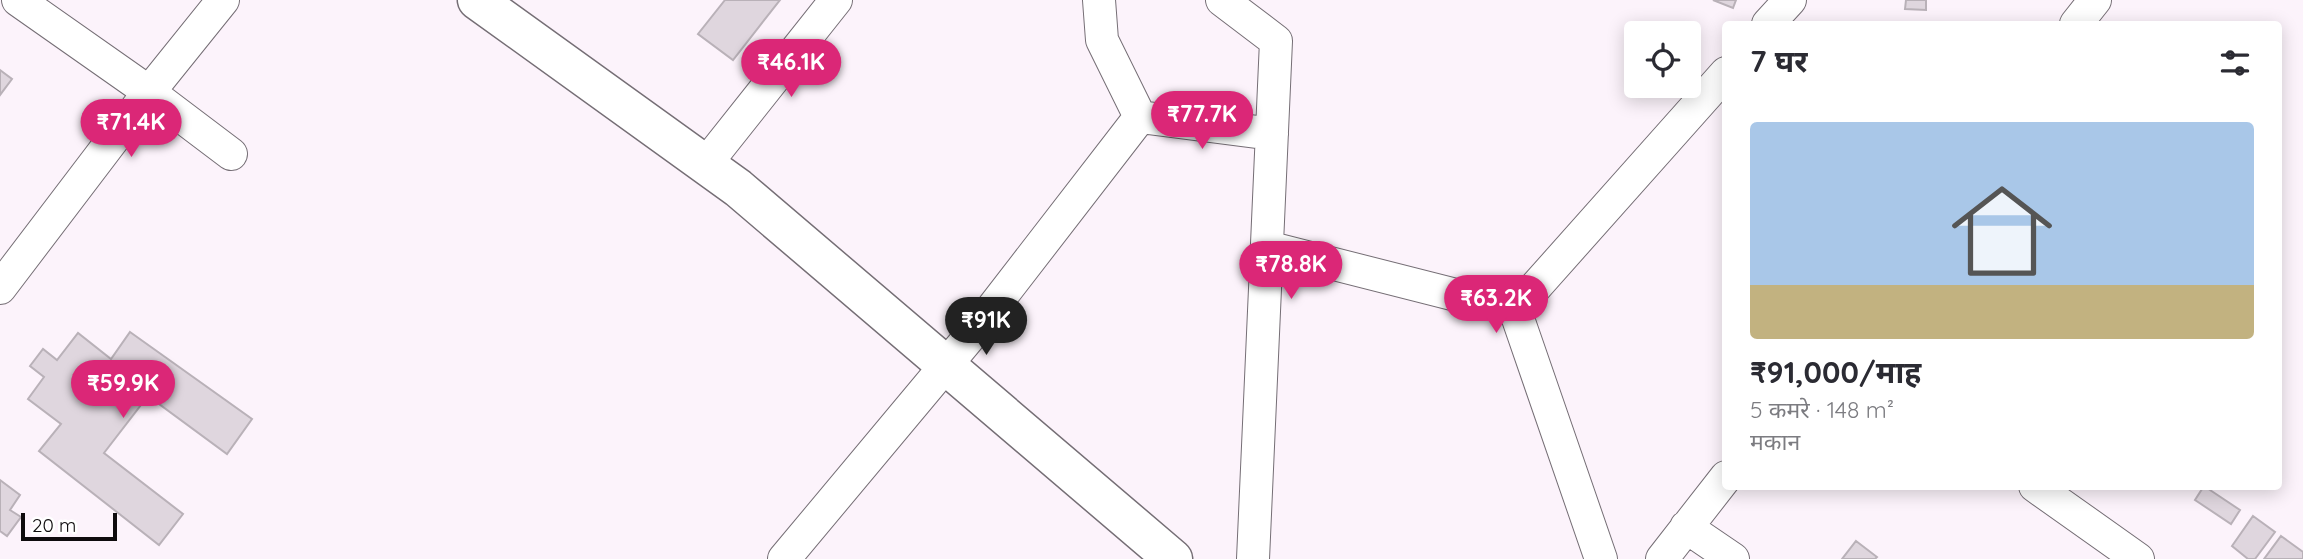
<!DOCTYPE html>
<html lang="hi">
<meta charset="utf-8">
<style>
:root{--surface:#fff;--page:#f7f7f7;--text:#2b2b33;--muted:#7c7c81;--line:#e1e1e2;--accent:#db2777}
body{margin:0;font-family:Quicksand,"Noto Sans Devanagari",sans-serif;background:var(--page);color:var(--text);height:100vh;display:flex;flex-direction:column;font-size:26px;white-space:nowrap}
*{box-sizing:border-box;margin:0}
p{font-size:23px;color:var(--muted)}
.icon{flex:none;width:38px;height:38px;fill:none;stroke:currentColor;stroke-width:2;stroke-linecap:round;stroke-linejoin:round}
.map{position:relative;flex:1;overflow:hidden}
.drawer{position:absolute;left:1722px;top:21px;width:560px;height:469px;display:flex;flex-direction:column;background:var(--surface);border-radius:7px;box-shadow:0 4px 18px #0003}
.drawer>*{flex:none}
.fabs{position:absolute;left:1624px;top:21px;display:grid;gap:14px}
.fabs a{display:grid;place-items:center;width:77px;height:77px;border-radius:7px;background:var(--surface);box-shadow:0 4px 18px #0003;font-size:35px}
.scale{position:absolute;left:21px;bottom:18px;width:96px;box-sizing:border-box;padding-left:7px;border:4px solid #0e0b0d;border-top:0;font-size:19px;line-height:24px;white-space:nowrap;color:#0e0b0d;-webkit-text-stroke:5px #fff;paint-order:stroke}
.price{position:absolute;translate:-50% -60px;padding:0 16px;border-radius:24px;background:var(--accent);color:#fff;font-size:23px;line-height:46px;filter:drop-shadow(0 2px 4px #0008)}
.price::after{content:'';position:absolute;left:50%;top:42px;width:21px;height:16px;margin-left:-10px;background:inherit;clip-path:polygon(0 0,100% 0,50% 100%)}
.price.current{background:#222;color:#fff}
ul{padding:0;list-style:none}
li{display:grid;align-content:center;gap:14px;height:371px;padding:0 28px}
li+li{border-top:2px solid var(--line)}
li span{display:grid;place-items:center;height:217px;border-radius:7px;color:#555}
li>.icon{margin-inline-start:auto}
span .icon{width:126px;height:126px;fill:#fffc;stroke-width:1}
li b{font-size:30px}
h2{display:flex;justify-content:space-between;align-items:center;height:84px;padding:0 28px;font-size:30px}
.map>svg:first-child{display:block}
.building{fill:#dfd6de;stroke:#b9b1b8;stroke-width:2}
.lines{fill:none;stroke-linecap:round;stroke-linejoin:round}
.minor-casing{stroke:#756e75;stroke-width:34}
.tertiary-casing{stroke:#756e75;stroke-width:41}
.minor{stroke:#fff;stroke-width:32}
.tertiary{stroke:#fff;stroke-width:38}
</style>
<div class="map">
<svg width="2303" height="559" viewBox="0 0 2303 559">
<rect width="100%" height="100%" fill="#fcf3fb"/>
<path class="building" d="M725,0H780L733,60L698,34Z
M1713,0H1736L1733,8Z
M1906,0H1926V10L1905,9Z
M0,70L12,79L0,95Z
M130,332L252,419L227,454L148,396L104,453L183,514L159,545L39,451L61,424L28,399L44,377L30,366L43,349L57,360L78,333L111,359Z
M0,480L20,495L10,510L21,517L7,536L0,531Z
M2204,486L2240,510L2231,524L2195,500Z
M2253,516L2275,532L2255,559H2248L2232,546Z
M2281,536L2303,552V559H2264Z
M1856,541L1877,557L1875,559H1842Z"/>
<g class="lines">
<defs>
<path id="minor" d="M18,0L149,92L231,154
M1099,0L1102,40L1140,117
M1222,0L1276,41L1253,559
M1768,24L1790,0
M2076,24L2095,0
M1140,117L1272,134
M705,165L836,0
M1267,247L1515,310L1601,559
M0,288L149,92L223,0
M1515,310L1726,73
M2035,486L2138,559
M1686,527L1733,559
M784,559L977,328L1140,117
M1662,559L1726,477"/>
<path id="tertiary" d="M477,0L738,188L1173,559"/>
</defs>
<use href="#minor" class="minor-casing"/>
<use href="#tertiary" class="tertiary-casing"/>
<use href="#minor" class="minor"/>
<use href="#tertiary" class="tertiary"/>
</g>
</svg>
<div class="fabs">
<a><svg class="icon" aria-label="locate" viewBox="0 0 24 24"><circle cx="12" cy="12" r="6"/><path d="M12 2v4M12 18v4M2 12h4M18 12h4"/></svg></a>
</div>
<div class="scale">20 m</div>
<b class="price" style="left:791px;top:99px">₹46.1K</b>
<b class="price" style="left:1202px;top:151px">₹77.7K</b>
<b class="price" style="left:131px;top:159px">₹71.4K</b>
<b class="price" style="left:1291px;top:301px">₹78.8K</b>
<b class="price" style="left:1496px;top:335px">₹63.2K</b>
<b class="price current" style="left:986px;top:357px">₹91K</b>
<b class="price" style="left:123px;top:420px">₹59.9K</b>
<section class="drawer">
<h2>7 घर<svg class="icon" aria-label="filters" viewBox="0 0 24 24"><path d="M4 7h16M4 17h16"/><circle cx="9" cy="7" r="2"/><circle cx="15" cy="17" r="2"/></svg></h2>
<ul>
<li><span style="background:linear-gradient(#a9c7e8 75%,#c2b280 0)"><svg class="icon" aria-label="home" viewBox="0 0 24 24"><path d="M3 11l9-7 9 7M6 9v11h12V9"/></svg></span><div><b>₹91,000/माह</b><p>5 कमरे · 148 m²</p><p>मकान</p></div></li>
</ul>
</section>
</div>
